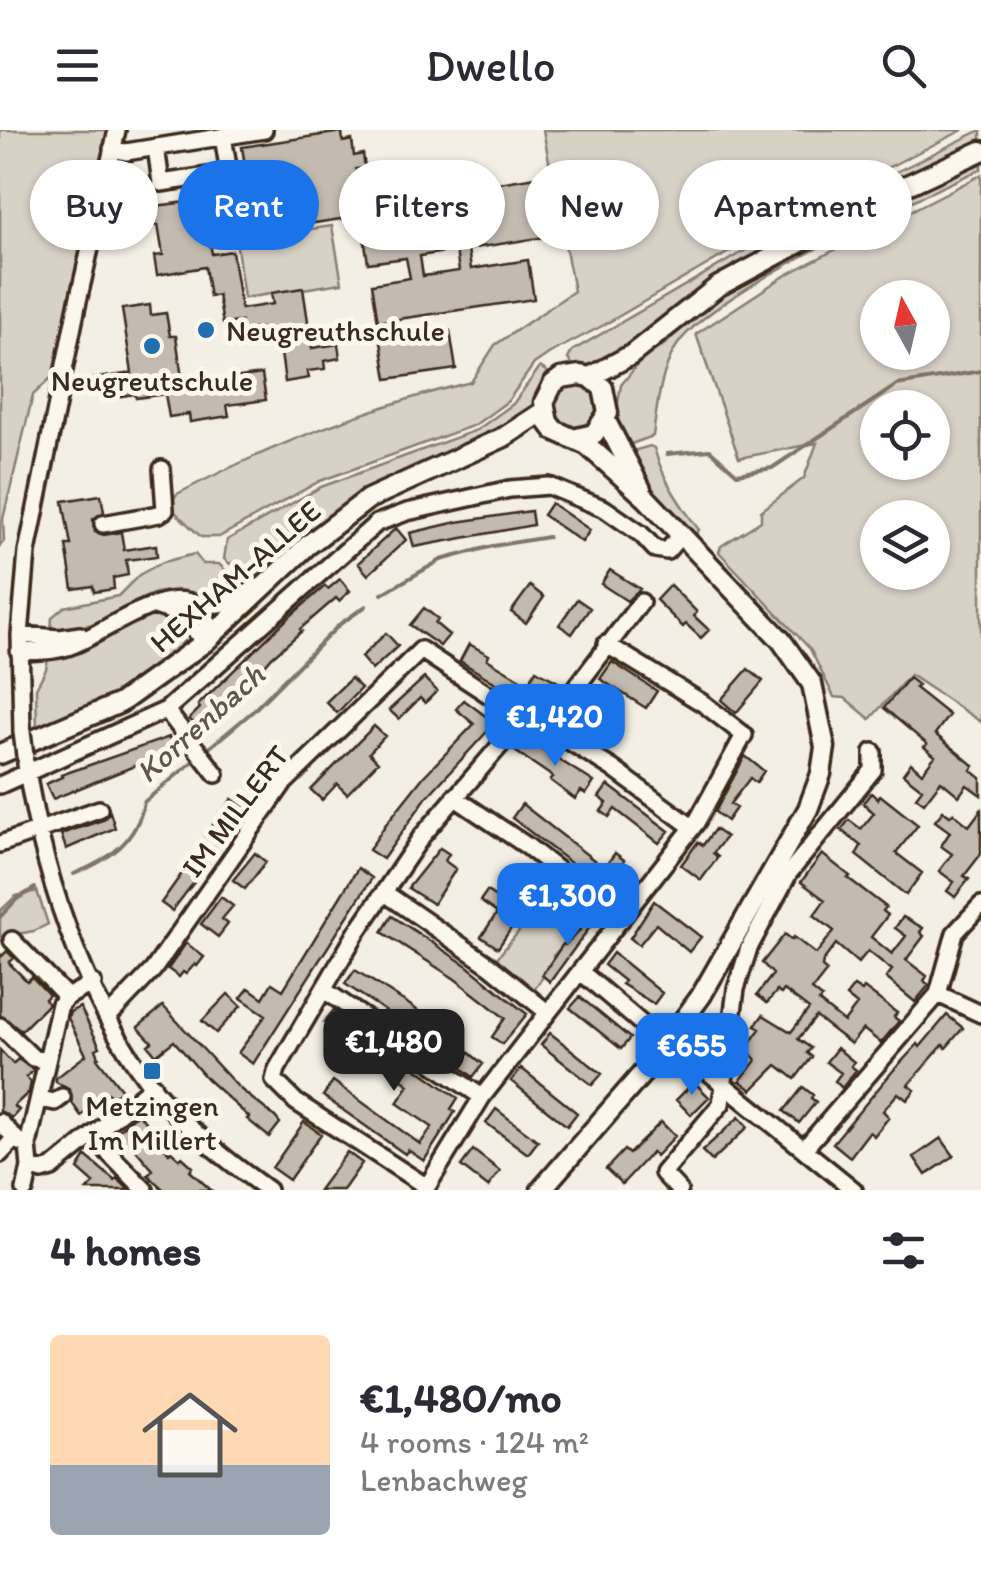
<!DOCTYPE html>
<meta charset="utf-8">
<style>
:root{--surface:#fff;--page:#f7f7f7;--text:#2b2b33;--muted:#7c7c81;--accent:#1a73e8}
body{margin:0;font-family:Itim,sans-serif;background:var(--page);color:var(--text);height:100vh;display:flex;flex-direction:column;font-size:38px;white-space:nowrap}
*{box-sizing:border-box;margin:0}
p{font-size:32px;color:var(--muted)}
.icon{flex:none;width:55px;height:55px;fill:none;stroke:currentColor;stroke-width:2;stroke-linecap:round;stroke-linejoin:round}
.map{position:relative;height:1060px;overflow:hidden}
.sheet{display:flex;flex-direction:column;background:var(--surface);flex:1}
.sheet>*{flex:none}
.top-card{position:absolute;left:30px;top:30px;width:922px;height:90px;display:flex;gap:20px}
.needle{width:65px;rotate:352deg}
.buttons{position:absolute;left:860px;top:150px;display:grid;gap:20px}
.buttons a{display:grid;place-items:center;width:90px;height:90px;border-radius:50%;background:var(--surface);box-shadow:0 2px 8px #0004;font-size:50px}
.price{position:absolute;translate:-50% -85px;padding:0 22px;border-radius:20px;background:var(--accent);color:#fff;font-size:32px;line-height:65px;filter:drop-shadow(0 2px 5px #0008)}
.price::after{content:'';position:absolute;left:50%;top:60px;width:30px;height:22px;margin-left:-15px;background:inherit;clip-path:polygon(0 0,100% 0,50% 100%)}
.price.selected{background:#222;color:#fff}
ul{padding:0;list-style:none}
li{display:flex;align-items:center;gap:30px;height:250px;padding:0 50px}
li span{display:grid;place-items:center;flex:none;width:280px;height:200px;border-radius:10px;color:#555}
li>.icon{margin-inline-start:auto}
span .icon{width:120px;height:120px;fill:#fffc;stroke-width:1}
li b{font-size:42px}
h2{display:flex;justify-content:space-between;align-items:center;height:120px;padding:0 50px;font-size:42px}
.pill{padding:0 35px;border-radius:45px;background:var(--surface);box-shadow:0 2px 8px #0004;font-size:35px;line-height:90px}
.pill.selected{background:var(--accent);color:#fff}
header{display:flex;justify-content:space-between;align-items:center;height:130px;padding:0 50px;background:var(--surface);font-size:45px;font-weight:600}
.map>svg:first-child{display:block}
.green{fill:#d8d1c6;stroke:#8a7e72;stroke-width:2.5;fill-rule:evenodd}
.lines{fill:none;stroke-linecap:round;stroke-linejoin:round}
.stream{stroke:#817468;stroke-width:4}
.building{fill:#c3bbb0;stroke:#3b2a1e;stroke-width:2.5;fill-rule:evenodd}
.minor-casing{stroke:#3b2a1e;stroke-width:22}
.major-casing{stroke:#3b2a1e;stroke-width:25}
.minor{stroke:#fbf7ec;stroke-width:15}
.major{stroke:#fbf7ec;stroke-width:18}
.minor-bridge-casing{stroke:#3b2a1e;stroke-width:22;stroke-linecap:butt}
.minor-bridge{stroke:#fbf7ec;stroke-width:15}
.poi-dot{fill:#1f6fb2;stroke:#fbf7ec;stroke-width:4}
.labels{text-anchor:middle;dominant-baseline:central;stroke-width:10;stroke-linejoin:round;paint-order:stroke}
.poi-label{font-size:30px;fill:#3b2a1e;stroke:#fbf7ec}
.street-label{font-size:30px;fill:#3b2a1e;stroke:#fbf7ec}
.water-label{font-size:32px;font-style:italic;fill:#645549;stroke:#fbf7ec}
</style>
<header><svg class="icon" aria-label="menu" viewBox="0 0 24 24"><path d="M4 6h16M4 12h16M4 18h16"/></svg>Dwello<svg class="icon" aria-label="search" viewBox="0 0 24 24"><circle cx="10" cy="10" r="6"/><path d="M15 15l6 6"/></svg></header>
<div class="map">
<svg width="981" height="1060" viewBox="0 0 981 1060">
<rect width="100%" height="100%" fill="#f3efe4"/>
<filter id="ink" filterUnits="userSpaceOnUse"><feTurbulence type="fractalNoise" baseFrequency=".01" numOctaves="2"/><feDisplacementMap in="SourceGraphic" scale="20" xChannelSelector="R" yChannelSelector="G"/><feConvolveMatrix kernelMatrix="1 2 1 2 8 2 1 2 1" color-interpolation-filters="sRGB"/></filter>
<g filter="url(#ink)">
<path class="green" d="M0,0H107L52,247L33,265L3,389L4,411L0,416Z
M543,0H963L787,88L604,195L550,223L534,234L508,271L475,295L320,351L219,407H201L174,381L171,372L177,364C271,315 368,277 471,252L495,215L574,161Z
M981,0V12L899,50L712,152L633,215L602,235H573L568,229L572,221L789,95Z
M981,27V39C916,69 709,162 676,217C660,242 657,277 653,306L623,317L615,290L621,255L642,229L668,212L686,190L727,160L905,64Z
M981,45V592L910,545L870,589L845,568L834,567L810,519L719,422L721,416L761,391V381L804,348L817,313L739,328L696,204L786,145ZM878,168H932V222H878ZM878,278H932V332H878ZM878,388H932V442H878Z
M332,96L342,153L244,168L236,110Z
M540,237L549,243L550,247L532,280L482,310L363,363L249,452L234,432L230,434L224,429L227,410L321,357L477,300L513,274Z
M551 277a25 25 0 1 1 50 0a25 25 0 1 1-50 0Z
M650,316L654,318C663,350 680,374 699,400L695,406L691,405L653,363L626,323Z
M195,424L203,434H219L243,457C206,483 197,456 161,462C150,463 141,470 132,474C102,490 85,501 51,501L52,487L64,477L118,466L139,445L163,432Z
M169,483L185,497C186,505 184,512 179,519C155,548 73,586 37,602L36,558L46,539L48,528L136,489Z
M561,750L593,777L594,781L590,786L586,784L576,796L578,799L553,826L555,829L534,860L497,832V828Z
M37,761L48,794L34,801L0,807V781L16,766Z"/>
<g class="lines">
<path class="stream" d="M667,324L710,320L737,344L772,338L897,255L981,241
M382,464L441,430L493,416L548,407
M203,623L252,582L340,494L366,476
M74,744C109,730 137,711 144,672L196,629
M0,787L17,769L35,758"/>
</g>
<path class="building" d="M342,2L343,12L352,10L354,26L363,24L365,38L356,39L361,75L536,47L545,107L468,119L471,139L528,130L534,169L378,192L372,154L410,148L406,128L368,133L361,86L262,101L257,64L269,63L265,40L246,42L242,17ZM456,120L459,141L423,146L420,126Z
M203,70L212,124L232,121L241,179L273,174L271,163L303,158L312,218L338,214L340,228L324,231L325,239L307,241L309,248L285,252L281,223L288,222L285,199L260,203V198L242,200L241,192L223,194L218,165L210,167L205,137L157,145L154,126L163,125L158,95L126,100L123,80Z
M150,175L151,185L166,183L170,206H176L183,255L262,244L266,270L227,275L229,286L190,292L189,284L169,287L165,264L136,268L135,264L115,267L114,261L95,264L92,249L132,243L122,179Z
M450,201L456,239L387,249L381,212Z
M101,365L104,382L93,389L95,402L104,405L121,402L124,420L156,415L157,426L126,430L128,445L113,448L114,459L94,462L93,456L73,459L66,415H71L63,371Z
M551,373L590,400L582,412L543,385Z
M531,381L533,395L414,417L410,403L457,392Z
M396,398L406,410L368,445L358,433Z
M610,440L640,459L627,471L601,454Z
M340,449L350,461L339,471L336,468L300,499L302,501L272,527L246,557L243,554L201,600L189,589L200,578L198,575L286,490L325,456L328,459Z
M670,455L697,482L694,486L709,500L701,508L686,494L683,497L656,470Z
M530,456L544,467L526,493L511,482Z
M577,469L590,478L572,504L559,495Z
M424,478L438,489L435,493L449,505L440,516L410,495Z
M386,503L398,516L372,540L361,527Z
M469,514L489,525L487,529L520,549L512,563L460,531Z
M612,532L657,561L646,578L600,549Z
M748,539L763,551L736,583L721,570Z
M536,540L558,552L546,573L524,561Z
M351,548L361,558L337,583L326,572Z
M424,548L437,561L425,573L420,568L399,589L389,580Z
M909,548L918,555L915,558L949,585L935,604L974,636L971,640L981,648V665L967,655L959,666L941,651L924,673L916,667L922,659L903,644L911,633L922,643L935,626L924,617L927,614L884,578Z
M464,570L495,593L426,668L383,729L369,720L386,694L424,646L474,594L456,579Z
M374,596L385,606L369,623L378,632L347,664L337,654L322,670L311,660Z
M169,607L175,623L160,629L159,626L53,669L46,654L62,647L61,645Z
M524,607L594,652L586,664L581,661L575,669L550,650L553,647L512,619Z
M745,626L764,641L756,653L750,648L730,674L736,678L727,691L715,682Z
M608,655L669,701L659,713L615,679L609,687L601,681L607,673L599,667Z
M871,663L878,669L880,665L918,695L896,723L922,743L906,765L856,725L861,716L841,700L849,690L861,699L874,683L863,673Z
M232,669L244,678L218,715L205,706Z
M522,674L604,738L615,723L624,730L613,744L626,754L616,768L512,688Z
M981,680V724L964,746L969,749L955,767L947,761L954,752L939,741L952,724L941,716L950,702L935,691L943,681L950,686L953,683L969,696Z
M110,682L115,698L66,719L61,704L103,690Z
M715,699L726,707L713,723L718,727L701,750L681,735L698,712L703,715Z
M440,718L449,724L445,731L456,739L433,774L408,758Z
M255,723L266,732L245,759L233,750Z
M822,724L850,746L848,748L886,777L883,781L888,785L871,807L892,824L906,806L895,798L903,787L923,798L920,802L924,806L906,830L927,846L924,851L929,855L915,872L886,848L892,840L868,821L858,833L836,814L823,831L822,837L827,841L812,860L822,868L819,872L844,892L857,875L846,866L854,856L862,861L864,858L897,883L894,887L899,891L881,913L863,899L851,914L816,887L798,909L811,918L807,923L812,927L795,949L777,935L752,960L740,951L756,930L746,918L760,899L755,896L763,885L791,902L809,879L784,860L781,864L777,861L767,873L757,865L773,844L762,833L785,804L792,810L794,807L816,824L834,801L814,785L825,770L801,752Z
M195,725L208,734L172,781L161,773Z
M358,738L372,748L253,934L238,923L266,885L241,868L249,858L263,868L272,853L283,860Z
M487,761L509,776L513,770L531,784L520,798L514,794L498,818L481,807L497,783L480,771Z
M221,767L233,776L222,789L228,794L218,807L201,794Z
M654,771L701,807L689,822L656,794L639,815L630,808Z
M586,783L595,790L550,852L542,845L563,814L565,815L580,800L576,797Z
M392,786L466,835L527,884L502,914L492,907L505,888L455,849L382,802Z
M186,813L204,827L197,836L195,834L186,844L183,842L179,847L168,839Z
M7,821L14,828L9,833L27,851L32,847L49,865L45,869L48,874L21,901L0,885V824L2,826Z
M613,823L662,863L654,874L622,854L624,851L604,835Z
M355,840L413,877L483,934L473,947L392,883L391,885L345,854Z
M228,864L241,876L216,903L202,891Z
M580,867L630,908L621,919L570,878Z
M163,876L239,958L275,987L280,993L269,1007L247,989L249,987L207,949L174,911L156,925L148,915L152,912L138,897Z
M80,877L100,917L96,919L99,927L97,928L122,960L112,968L108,963L81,986L72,973L70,960L56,952V948L86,925L68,888L70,882Z
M334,880L458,968L451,979L455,982L424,1031L408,1020L405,1024L323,966L333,951L420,1014L432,997L397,973L409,955L324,892Z
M947,885L963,898L946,918L943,915L908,955L915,960L907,970L898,963L883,981L889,987L874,1006L869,1002L850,1027L833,1013L892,942L918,914L920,917Z
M550,903L602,944L592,955L541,915Z
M837,918L854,932L851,936L856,940L842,958L835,951L841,943L826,932Z
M0,920L13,934L18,929L34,940L26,947L31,952L29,962L14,976L19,980L12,988L0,981Z
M521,938L577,983L567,996L511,951Z
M694,952L709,967L691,985L676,970Z
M803,957L813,965L811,968L816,972L799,993L784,981Z
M496,979L538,1011L528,1024L486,993Z
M138,983L169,1023L171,1021L180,1029L182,1027L193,1037L190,1041L211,1060H164L148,1045L153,1040L129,1012L122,1017L112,1006Z
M739,987L748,997L712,1031L702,1021Z
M304,992L321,1004L289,1050L272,1038Z
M661,992L675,1006L656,1026L652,1022L622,1054L606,1039L624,1020L629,1024Z
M941,1008L954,1026L926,1045L914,1027Z
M473,1020L500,1041L488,1057L461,1036Z
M347,1022L362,1033L346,1056L343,1060H319Z
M86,1026L115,1051L117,1048L129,1060H87L94,1053L78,1039Z"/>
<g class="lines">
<defs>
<path id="minor" d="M156,17L161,53L229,43L223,6
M112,19L126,22L264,0
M103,394L159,384L165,380L162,339
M155,476L180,484L205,512
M196,476L228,473L259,457
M20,505L60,508L80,505
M19,522C37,521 57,522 73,515C109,501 204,426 210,508
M166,580L216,644
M546,597L641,472
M22,602L20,505L27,422L78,171L117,0
M26,634C44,752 93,901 179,987C206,1014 237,1038 268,1060
M0,655L166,580L377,393L407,382L510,359L549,356L605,379L641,404L655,419L667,421L680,406
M454,667L527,716L621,790
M0,714L99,679
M385,763L489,835L547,882
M12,810L67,867
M581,842L649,900
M324,860L482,967
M938,864L981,884
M108,887L153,840L283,654L421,520L524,588L546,597L612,638L692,697
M0,896L33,928L47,931
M670,911L854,1060
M40,969L55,972L62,967
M0,992L19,1012L28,1015
M92,1006L145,1060
M804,1019L938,864L955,803L981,775
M0,1024L15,1008
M30,1037L42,1041L52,1038L153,956
M427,1057L296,972L274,950L277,939L357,802L422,706L524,588
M25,1060L30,1037L28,1015L60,874L67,867L93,853
M425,1060L482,967L696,693L744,605L704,574L606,514
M679,1060L663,1043L721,974L736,859L749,818L789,743L873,640V622"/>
<path id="major" d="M590,247L631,225L717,157L903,57L981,21
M606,291L641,359
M0,624L120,573L205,512L308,415L368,369L504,307L544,281
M541,1060L655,929L701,866L808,679L821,644L825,617L812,554L781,510L646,368L587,315L554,300L548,292L544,272L553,254L561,248L580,245L590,247L603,258L608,283L594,304L573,309"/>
</defs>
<use href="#minor" class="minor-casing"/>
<use href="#major" class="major-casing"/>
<use href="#minor" class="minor"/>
<use href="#major" class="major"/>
<defs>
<path id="minor-bridge" d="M22,602L25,626"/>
</defs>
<use href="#minor-bridge" class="minor-bridge-casing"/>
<use href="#minor-bridge" class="minor-bridge"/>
</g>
</g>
<g class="poi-dot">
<circle cx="206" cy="200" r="10"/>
<circle cx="152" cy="216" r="10"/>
<rect x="142" y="931" width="20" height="20" rx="5"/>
</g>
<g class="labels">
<g class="poi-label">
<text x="226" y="200" text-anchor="start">Neugreuthschule</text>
<text x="152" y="250">Neugreutschule</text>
<text x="152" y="975">Metzingen<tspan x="152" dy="34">Im Millert</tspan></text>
</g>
<g class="street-label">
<text transform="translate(235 446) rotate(-41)">HEXHAM-ALLEE</text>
<text transform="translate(235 681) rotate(-53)">IM MILLERT</text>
</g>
<g class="water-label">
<text transform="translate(200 593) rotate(-42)">Korrenbach</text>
</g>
</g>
</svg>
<div class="buttons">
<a><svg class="needle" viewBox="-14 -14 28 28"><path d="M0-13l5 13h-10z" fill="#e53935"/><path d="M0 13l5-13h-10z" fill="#7c7c81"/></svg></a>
<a><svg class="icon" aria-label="locate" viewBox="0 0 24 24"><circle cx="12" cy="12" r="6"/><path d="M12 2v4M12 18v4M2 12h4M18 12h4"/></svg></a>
<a><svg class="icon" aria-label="layers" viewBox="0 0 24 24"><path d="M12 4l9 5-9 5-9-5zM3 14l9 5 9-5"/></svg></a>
</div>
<b class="price" style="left:555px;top:639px">€1,420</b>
<b class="price" style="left:568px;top:818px">€1,300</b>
<b class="price selected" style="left:394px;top:964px">€1,480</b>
<b class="price" style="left:692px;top:968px">€655</b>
<div class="top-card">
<a class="pill">Buy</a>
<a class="pill selected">Rent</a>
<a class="pill">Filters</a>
<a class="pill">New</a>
<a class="pill">Apartment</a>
</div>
</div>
<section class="sheet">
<h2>4 homes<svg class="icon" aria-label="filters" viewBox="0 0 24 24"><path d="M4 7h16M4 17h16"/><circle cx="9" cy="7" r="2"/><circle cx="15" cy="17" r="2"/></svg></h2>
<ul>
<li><span style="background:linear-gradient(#ffd9b3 65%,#9aa5b1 0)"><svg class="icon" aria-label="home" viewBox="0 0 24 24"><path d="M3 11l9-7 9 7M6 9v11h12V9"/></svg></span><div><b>€1,480/mo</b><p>4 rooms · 124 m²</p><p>Lenbachweg</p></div></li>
</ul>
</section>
